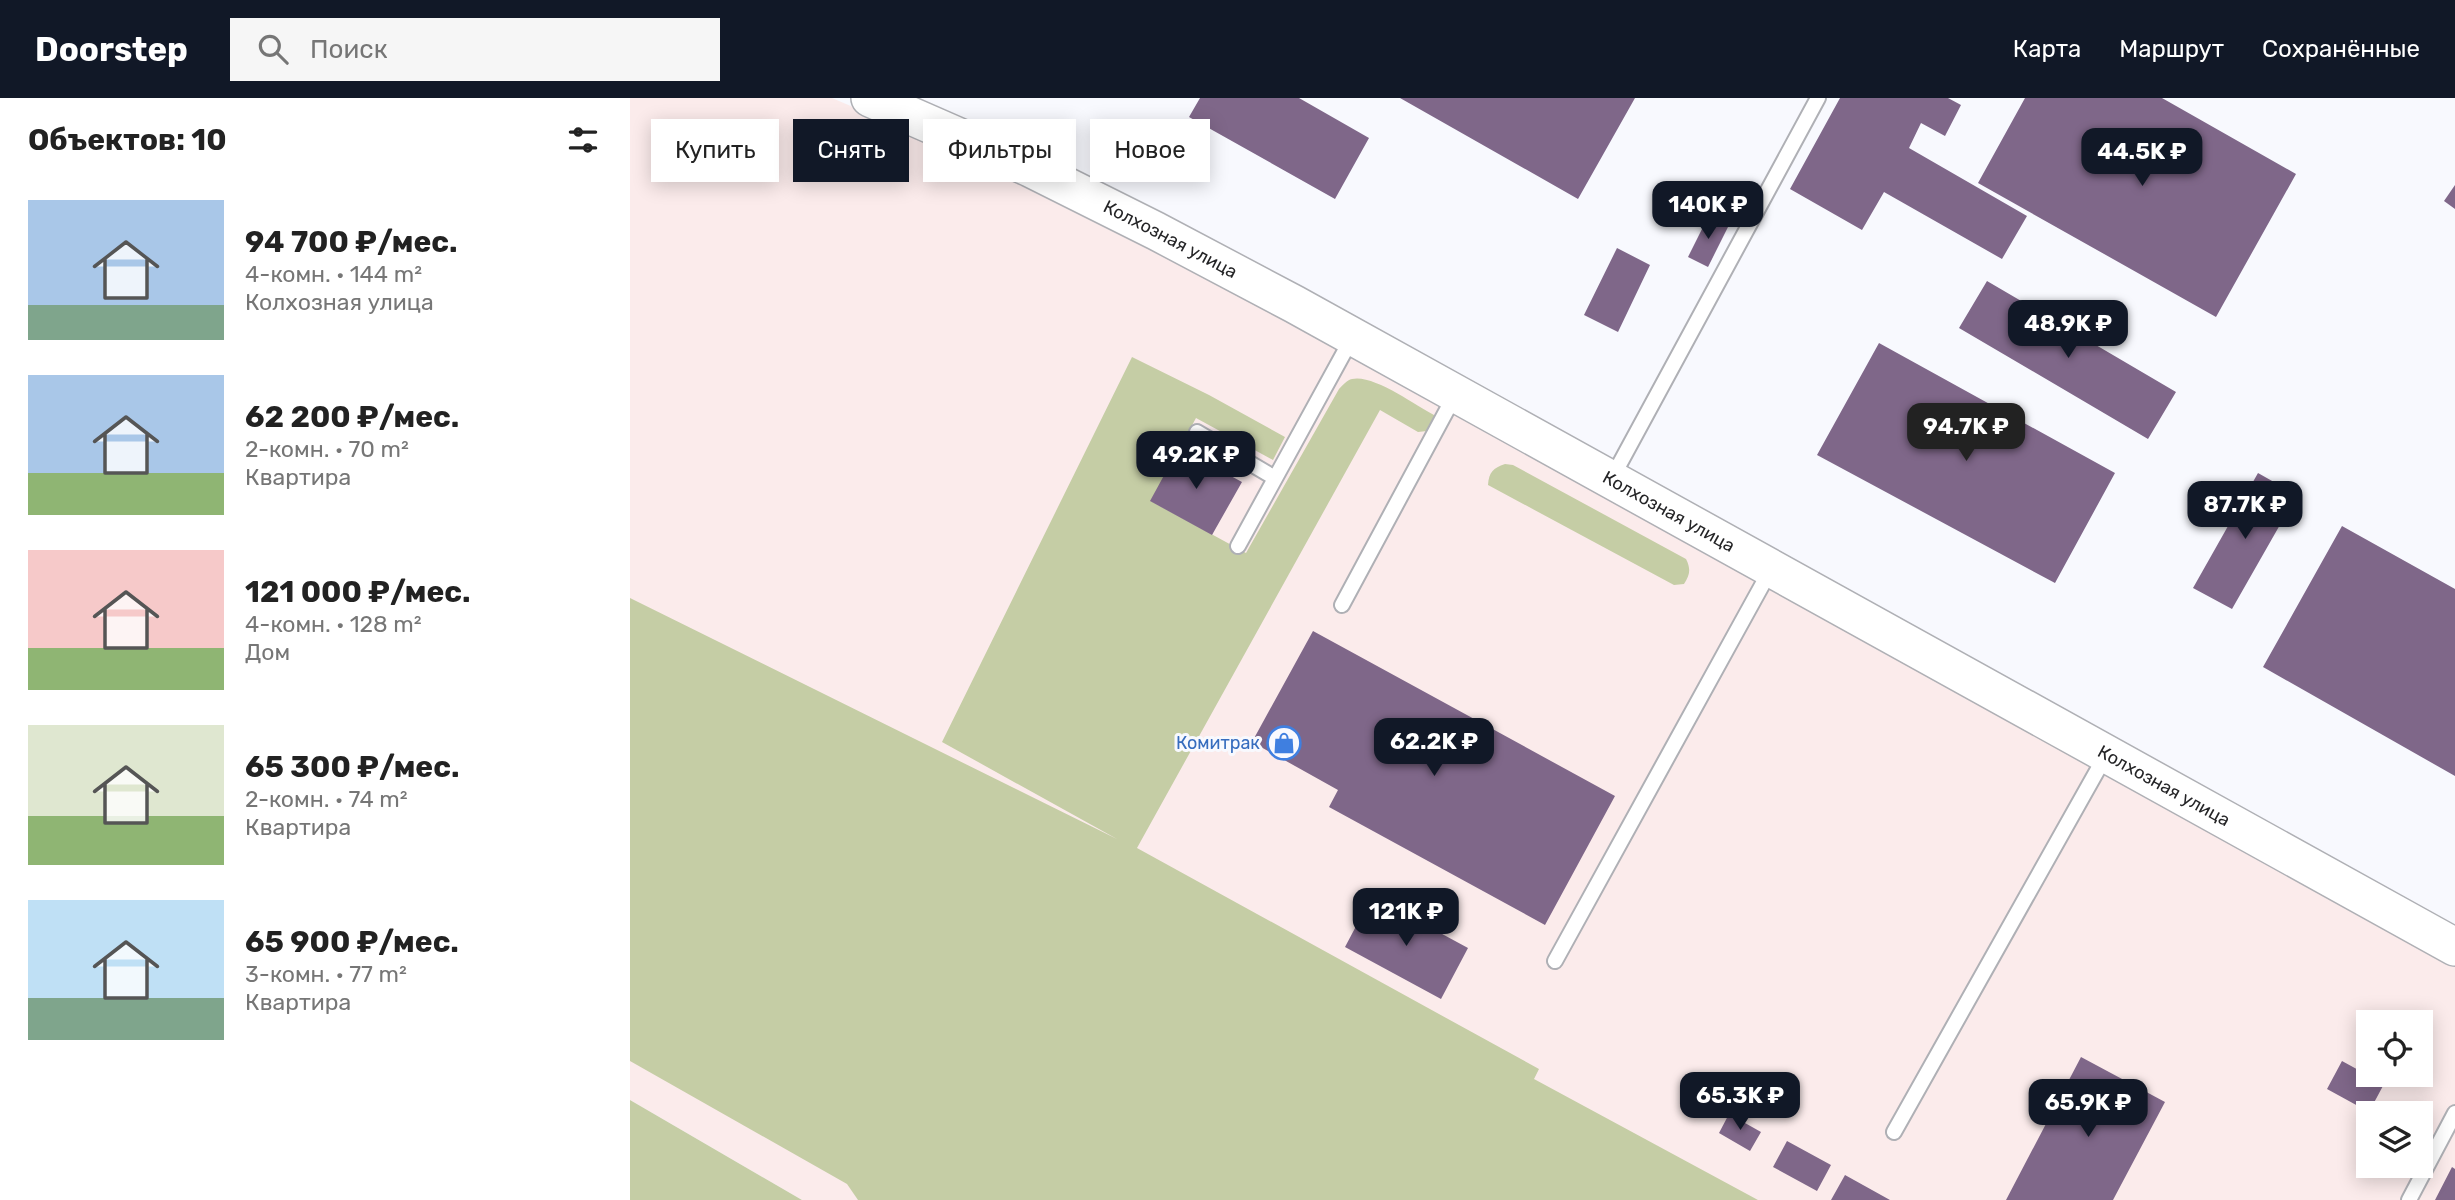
<!DOCTYPE html>
<html lang="ru">
<meta charset="utf-8">
<style>
:root{--surface:#fff;--page:#f6f6f6;--text:#222;--muted:#767676;--accent:#111827}
body{margin:0;font-family:Rubik,sans-serif;background:var(--page);color:var(--text);height:100vh;display:flex;flex-direction:column;font-size:26px;white-space:nowrap}
*{box-sizing:border-box;margin:0}
p{font-size:23px;color:var(--muted)}
.icon{flex:none;width:38px;height:38px;fill:none;stroke:currentColor;stroke-width:2;stroke-linecap:round;stroke-linejoin:round}
.map{position:relative;flex:1;overflow:hidden}
.sheet{display:flex;flex-direction:column;background:var(--surface);width:630px}
.sheet>*{flex:none}
.banner{position:absolute;left:21px;top:21px;width:665px;height:63px;display:flex;gap:14px}
.tools{position:absolute;left:1726px;top:912px;display:grid;gap:14px}
.tools a{display:grid;place-items:center;width:77px;height:77px;border-radius:0px;background:var(--surface);box-shadow:0 4px 18px #0003;font-size:35px}
.price{position:absolute;translate:-50% -60px;padding:0 16px;border-radius:14px;background:var(--accent);color:#fff;font-size:23px;line-height:46px;filter:drop-shadow(0 2px 4px #0008)}
.price::after{content:'';position:absolute;left:50%;top:42px;width:21px;height:16px;margin-left:-10px;background:inherit;clip-path:polygon(0 0,100% 0,50% 100%)}
.price.on{background:#222;color:#fff}
ul{padding:0;list-style:none}
li{display:flex;align-items:center;gap:21px;height:175px;padding:0 28px}
li span{display:grid;place-items:center;flex:none;width:196px;height:140px;border-radius:0px;color:#555}
li>.icon{margin-inline-start:auto}
span .icon{width:84px;height:84px;fill:#fffc;stroke-width:1}
li b{font-size:30px}
h2{display:flex;justify-content:space-between;align-items:center;height:84px;padding:0 28px;font-size:30px}
.pill{padding:0 24px;border-radius:0px;background:var(--surface);box-shadow:0 4px 18px #0003;font-size:24px;line-height:63px}
.pill.on{background:var(--accent);color:#fff}
header{display:flex;align-items:center;gap:42px;box-sizing:border-box;height:98px;padding:0 35px;background:var(--accent);color:#fff}
header strong{font-size:33px}
nav{display:flex;gap:38px;margin-inline-start:auto;font-size:24px}
.search{width:490px;height:63px;background:var(--page);display:flex;align-items:center;gap:18px;box-sizing:border-box;padding:0 24px;border-radius:0px;color:var(--muted);font-size:26px}
main{display:flex;flex:1;min-height:0}
.map>svg:first-child{display:block}
.industrial{fill:#fbebeb;fill-rule:evenodd}
.green{fill:#c5cda5}
.building{fill:#7f6789}
.lines{fill:none;stroke-linecap:round;stroke-linejoin:round}
.service-casing{stroke:#afb0b5;stroke-width:18}
.tertiary-casing{stroke:#afb0b5;stroke-width:40}
.service{stroke:#fff;stroke-width:14}
.tertiary{stroke:#fff;stroke-width:37}
.labels{text-anchor:middle;dominant-baseline:central;stroke-width:6;stroke-linejoin:round;paint-order:stroke}
.street-label{font-size:18px;fill:#252527;stroke:#f8f9fe}
.shop-label{font-size:18px;fill:#366cbe;stroke:#f8f9fe;text-anchor:end}
</style>
<header>
<strong>Doorstep</strong>
<div class="search"><svg class="icon" aria-label="search" viewBox="0 0 24 24"><circle cx="10" cy="10" r="6"/><path d="M15 15l6 6"/></svg>Поиск</div>
<nav><a>Карта</a><a>Маршрут</a><a>Сохранённые</a></nav>
</header>
<main>
<section class="sheet">
<h2>Объектов: 10<svg class="icon" aria-label="filters" viewBox="0 0 24 24"><path d="M4 7h16M4 17h16"/><circle cx="9" cy="7" r="2"/><circle cx="15" cy="17" r="2"/></svg></h2>
<ul>
<li><span style="background:linear-gradient(#a9c7e8 75%,#7fa58c 0)"><svg class="icon" aria-label="home" viewBox="0 0 24 24"><path d="M3 11l9-7 9 7M6 9v11h12V9"/></svg></span><div><b>94 700 ₽/мес.</b><p>4-комн. · 144 m²</p><p>Колхозная улица</p></div></li>
<li><span style="background:linear-gradient(#a9c7e8 70%,#8fb573 0)"><svg class="icon" aria-label="home" viewBox="0 0 24 24"><path d="M3 11l9-7 9 7M6 9v11h12V9"/></svg></span><div><b>62 200 ₽/мес.</b><p>2-комн. · 70 m²</p><p>Квартира</p></div></li>
<li><span style="background:linear-gradient(#f6c9c9 70%,#8fb573 0)"><svg class="icon" aria-label="home" viewBox="0 0 24 24"><path d="M3 11l9-7 9 7M6 9v11h12V9"/></svg></span><div><b>121 000 ₽/мес.</b><p>4-комн. · 128 m²</p><p>Дом</p></div></li>
<li><span style="background:linear-gradient(#dfe7d0 65%,#8fb573 0)"><svg class="icon" aria-label="home" viewBox="0 0 24 24"><path d="M3 11l9-7 9 7M6 9v11h12V9"/></svg></span><div><b>65 300 ₽/мес.</b><p>2-комн. · 74 m²</p><p>Квартира</p></div></li>
<li><span style="background:linear-gradient(#bfe0f5 70%,#7fa58c 0)"><svg class="icon" aria-label="home" viewBox="0 0 24 24"><path d="M3 11l9-7 9 7M6 9v11h12V9"/></svg></span><div><b>65 900 ₽/мес.</b><p>3-комн. · 77 m²</p><p>Квартира</p></div></li>
</ul>
</section>
<div class="map">
<svg width="1825" height="1102" viewBox="0 0 1825 1102">
<rect width="100%" height="100%" fill="#f8f9fe"/>
<path class="industrial" d="M0,0H202L326,53L553,164L1825,865V1102H172L0,1002ZM1738,924H1790V976H1738ZM1738,1015H1790V1068H1738Z"/>
<path class="green" d="M502,259L579,297L655,339L643,362L566,320L521,403L616,455L709,291C712,288 717,282 722,281C743,276 785,307 804,317V323L797,333L788,334L750,312L507,750L909,971L904,981L1128,1102H228L217,1086L0,963V500L487,741L312,644Z
M875,366L883,367L1056,461C1061,471 1060,477 1054,486L1044,487L858,387C859,374 863,370 875,366Z
M0,1002L172,1102H0Z"/>
<path class="building" d="M570,0H669L739,40L705,101L559,19Z
M770,0H1005L948,101Z
M1210,0H1318L1331,7L1315,38L1291,25L1279,50L1397,118L1372,161L1254,94L1232,132L1160,91Z
M1395,0H1532L1666,76L1586,219L1348,85Z
M1825,87V111L1814,103Z
M1079,117L1099,127L1078,169L1058,159Z
M987,150L1020,167L988,234L954,217Z
M1357,183L1546,294L1518,341L1329,230Z
M1249,245L1485,375L1425,485L1187,357Z
M549,350L612,384L582,437L520,403Z
M1628,375L1667,397L1602,511L1563,490Z
M1712,428L1825,491V678L1633,569Z
M683,533L985,698L915,827L699,709L708,692L622,644Z
M742,798L838,850L811,901L715,849Z
M1451,959L1535,1004L1483,1102H1376Z
M1712,963L1754,986L1739,1014L1697,991Z
M1099,1016L1131,1034L1120,1053L1089,1035Z
M1157,1043L1201,1067L1187,1093L1143,1069Z
M1822,1069L1825,1071V1102H1805Z
M1215,1077L1260,1102H1201Z"/>
<g class="lines">
<defs>
<path id="service" d="M567,334L645,380
M982,380L1188,0
M608,448L722,240
M712,507L825,297
M925,863L1141,471
M1264,1034L1476,657
M1779,1102L1825,1015"/>
<g id="tertiary">
<path id="s1" d="M240,0L400,70L526,133L664,206L1825,849"/>
</g>
</defs>
<use href="#service" class="service-casing"/>
<use href="#tertiary" class="tertiary-casing"/>
<use href="#service" class="service"/>
<use href="#tertiary" class="tertiary"/>
</g>
<defs>
<symbol id="shop-ring" viewBox="-11 -11 22 22"><circle r="9.5" fill="#f8f9fe" stroke="#3f7fe0" stroke-width="1.5"/><path d="M-5-2.5h2.3a2.7 3.5 0 0 1 5.4 0H5L5.5 6h-11ZM-1.5-2.5h3a1.5 2.3 0 0 0-3 0Z" fill="#3f7fe0"/></symbol>
</defs>
<g fill-rule="evenodd">
<use href="#shop-ring" x="635" y="626" width="38" height="38"/>
</g>
<g class="labels">
<g class="street-label">
<text stroke="none"><textPath href="#s1" startOffset="332">Колхозная улица</textPath></text>
<text stroke="none"><textPath href="#s1" startOffset="900">Колхозная улица</textPath></text>
<text stroke="none"><textPath href="#s1" startOffset="1466">Колхозная улица</textPath></text>
</g>
<g class="shop-label">
<text x="630" y="645">Комитрак</text>
</g>
</g>
</svg>
<div class="tools">
<a><svg class="icon" aria-label="locate" viewBox="0 0 24 24"><circle cx="12" cy="12" r="6"/><path d="M12 2v4M12 18v4M2 12h4M18 12h4"/></svg></a>
<a><svg class="icon" aria-label="layers" viewBox="0 0 24 24"><path d="M12 4l9 5-9 5-9-5zM3 14l9 5 9-5"/></svg></a>
</div>
<b class="price" style="left:1512px;top:90px">44.5K ₽</b>
<b class="price" style="left:1078px;top:143px">140K ₽</b>
<b class="price" style="left:1438px;top:262px">48.9K ₽</b>
<b class="price on" style="left:1336px;top:365px">94.7K ₽</b>
<b class="price" style="left:566px;top:393px">49.2K ₽</b>
<b class="price" style="left:1615px;top:443px">87.7K ₽</b>
<b class="price" style="left:804px;top:680px">62.2K ₽</b>
<b class="price" style="left:776px;top:850px">121K ₽</b>
<b class="price" style="left:1110px;top:1034px">65.3K ₽</b>
<b class="price" style="left:1458px;top:1041px">65.9K ₽</b>
<div class="banner">
<a class="pill">Купить</a>
<a class="pill on">Снять</a>
<a class="pill">Фильтры</a>
<a class="pill">Новое</a>
</div>
</div>
</main>
